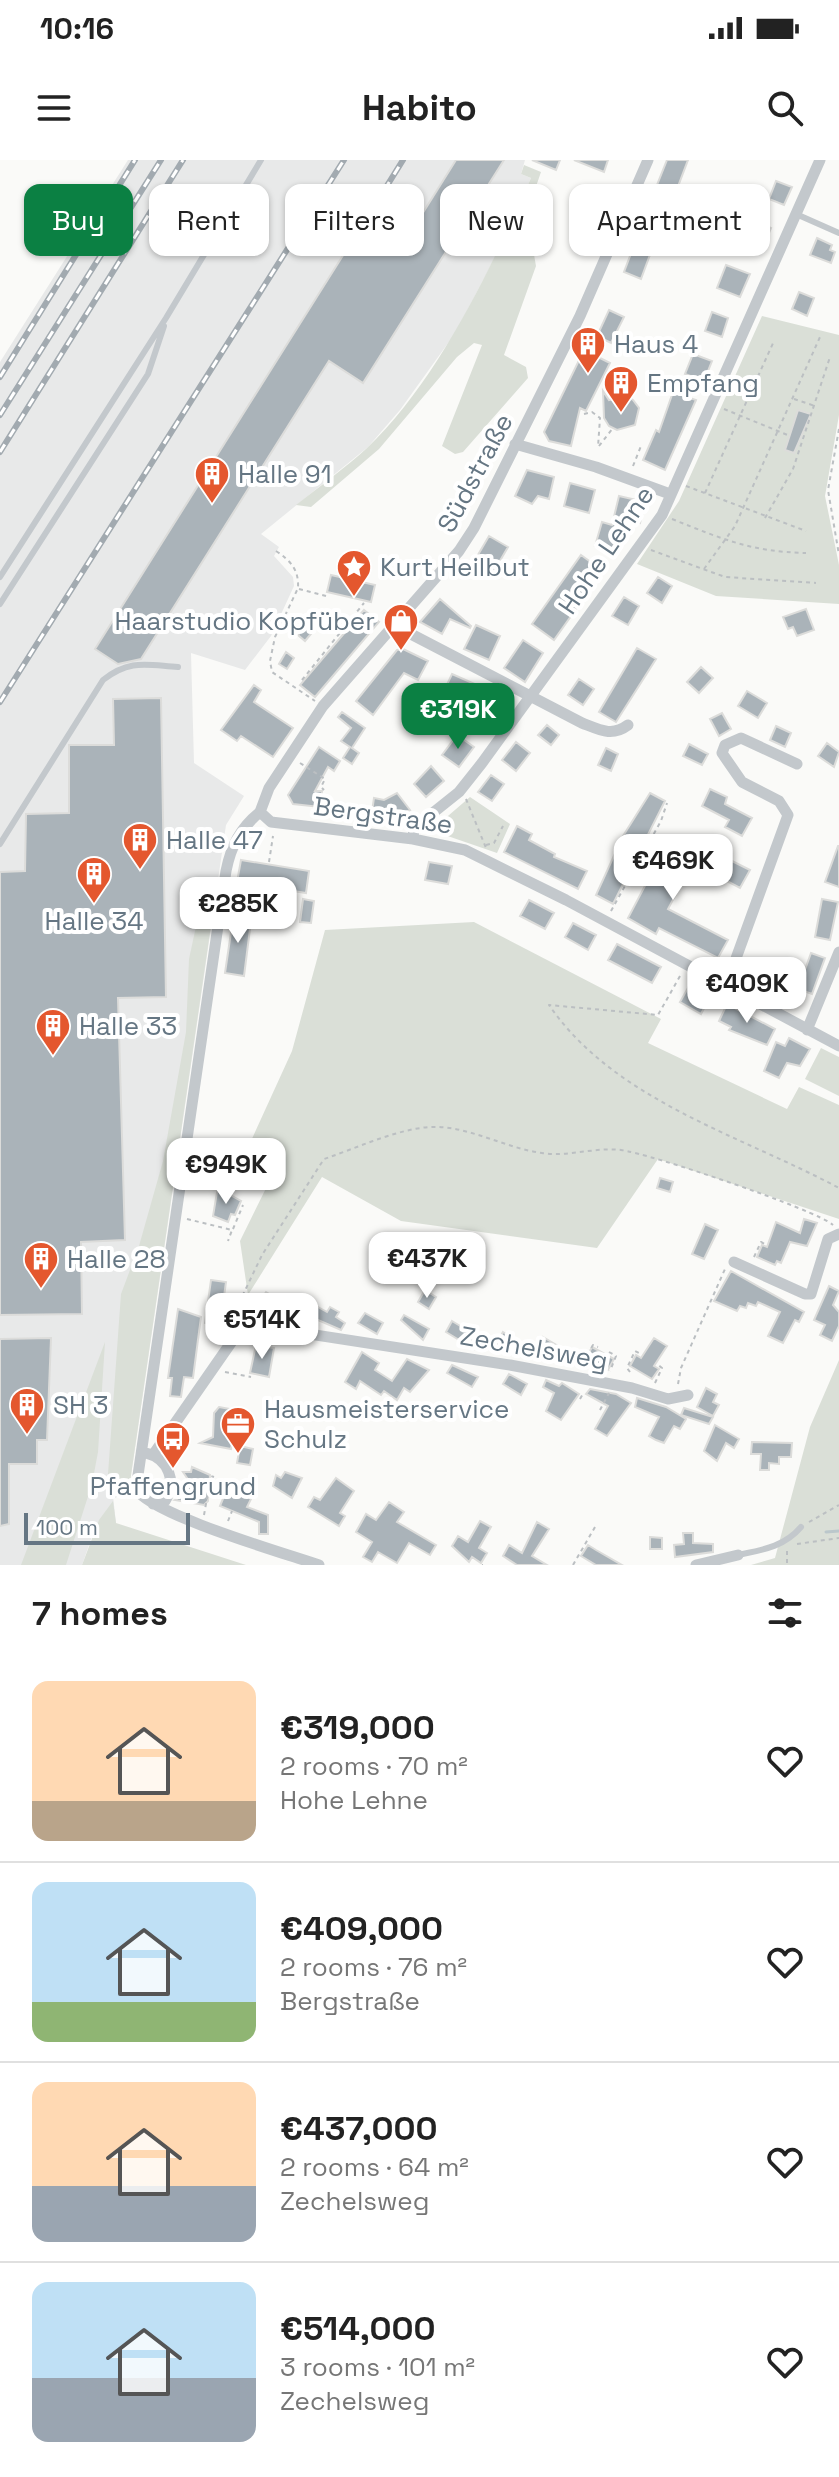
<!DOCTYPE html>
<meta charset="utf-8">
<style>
:root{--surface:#fff;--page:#f6f6f6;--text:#222;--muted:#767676;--line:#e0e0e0;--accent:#0b8043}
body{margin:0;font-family:"Space Grotesk",sans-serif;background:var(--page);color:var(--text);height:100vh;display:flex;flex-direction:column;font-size:30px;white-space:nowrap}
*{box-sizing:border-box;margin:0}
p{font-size:26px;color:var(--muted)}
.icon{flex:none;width:44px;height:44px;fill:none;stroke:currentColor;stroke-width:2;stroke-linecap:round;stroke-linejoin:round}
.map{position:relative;height:1405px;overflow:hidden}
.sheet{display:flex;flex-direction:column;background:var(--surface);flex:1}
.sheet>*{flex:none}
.banner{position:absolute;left:24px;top:24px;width:792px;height:72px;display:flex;gap:16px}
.scale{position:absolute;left:24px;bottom:20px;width:166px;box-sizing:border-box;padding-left:8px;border:4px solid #657683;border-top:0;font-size:22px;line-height:28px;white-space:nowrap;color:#657683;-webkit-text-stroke:6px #fff;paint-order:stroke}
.price{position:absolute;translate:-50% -68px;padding:0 18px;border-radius:16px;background:#fff;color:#222;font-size:26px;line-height:52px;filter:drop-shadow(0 2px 4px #0008)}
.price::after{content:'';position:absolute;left:50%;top:48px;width:24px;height:18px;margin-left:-12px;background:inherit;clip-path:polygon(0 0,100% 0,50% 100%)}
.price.current{background:var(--accent);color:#fff}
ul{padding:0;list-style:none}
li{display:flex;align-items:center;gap:24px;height:200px;padding:0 32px}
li+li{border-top:2px solid var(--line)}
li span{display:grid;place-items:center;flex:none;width:224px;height:160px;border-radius:16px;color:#555}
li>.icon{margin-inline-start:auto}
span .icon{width:96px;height:96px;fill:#fffc;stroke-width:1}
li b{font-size:34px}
h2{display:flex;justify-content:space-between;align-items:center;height:96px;padding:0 32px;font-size:34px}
.tag{padding:0 28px;border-radius:16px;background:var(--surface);box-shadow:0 2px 6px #0004;font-size:28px;line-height:72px}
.tag.current{background:var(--accent);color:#fff}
.status{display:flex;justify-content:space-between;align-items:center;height:56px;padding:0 40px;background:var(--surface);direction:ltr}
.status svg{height:22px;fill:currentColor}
header{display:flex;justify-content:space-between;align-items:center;height:104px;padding:0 32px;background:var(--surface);font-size:36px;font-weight:800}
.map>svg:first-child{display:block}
.built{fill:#e8e9e9}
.green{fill:#dadfd7}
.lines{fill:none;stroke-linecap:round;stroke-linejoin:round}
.stream{stroke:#bbc7cb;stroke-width:3}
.building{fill:#aab3b9;stroke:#dcdcda;stroke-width:2}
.path{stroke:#bbbfc2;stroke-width:2;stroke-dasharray:4 4;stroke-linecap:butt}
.lane{stroke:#c3c8cc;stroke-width:6}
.street{stroke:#c3c8cc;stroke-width:11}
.rail-casing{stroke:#a2aab0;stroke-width:6}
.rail{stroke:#fff;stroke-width:3;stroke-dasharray:9;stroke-linecap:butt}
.labels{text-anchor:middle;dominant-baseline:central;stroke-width:8;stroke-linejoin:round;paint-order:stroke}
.poi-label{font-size:26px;fill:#657683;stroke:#fff;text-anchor:start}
.street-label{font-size:26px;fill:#657683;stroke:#fff}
</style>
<div class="status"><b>10:16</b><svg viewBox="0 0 49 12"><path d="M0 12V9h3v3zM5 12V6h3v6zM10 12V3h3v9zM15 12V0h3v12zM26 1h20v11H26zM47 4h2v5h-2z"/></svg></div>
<header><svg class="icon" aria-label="menu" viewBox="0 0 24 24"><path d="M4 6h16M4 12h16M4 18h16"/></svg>Habito<svg class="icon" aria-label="search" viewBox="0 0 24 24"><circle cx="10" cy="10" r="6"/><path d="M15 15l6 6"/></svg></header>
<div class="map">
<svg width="839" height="1405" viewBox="0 0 839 1405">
<rect width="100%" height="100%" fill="#fafaf8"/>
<path class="built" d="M128,0H525L521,14L531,18L502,84L456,172L400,250L368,287L261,374L279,387L274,396L293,417L294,426L271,476L245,510L191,493L194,603L244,636L226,665L130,1322L112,1327L116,1363L94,1371L82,1405H0V202Z"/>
<path class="green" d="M524,5L541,12L520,73L532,83L536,106L504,195L526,207L528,218L463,292L455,294L442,286L482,185L474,183L457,197L379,289L311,347L296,345C320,326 345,308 367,288C438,221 492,106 531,18L521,14Z
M762,156L839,175V255L825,336L839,405V444L716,436L637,404L679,341Z
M470,637L510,664L497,693L436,672L434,668Z
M217,724L130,1322L107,1328L121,1134L139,1086L163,1001L186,872L189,799L204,729Z
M474,762L661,859L648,883L787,949L799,927L839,945V1059L658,999L597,1088L401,1061L322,1017L248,1135L240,1081L274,1012L240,1005L292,891L325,770Z
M821,888L839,897V936L805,919Z
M105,1182L98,1292L92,1324L66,1405H21Z
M839,1200V1405H751L775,1398L810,1267Z
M113,1341L116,1363L246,1405H82L99,1360Z"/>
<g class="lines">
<path class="stream" d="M826,1372L839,1371"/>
</g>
<path class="building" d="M456,0H504L363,223L329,201L141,499L118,504L95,489L364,62L402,86Z
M532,0H560L556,10Z
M574,0H608L604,12Z
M667,0H688L674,37L655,30Z
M776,21L792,27L784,45L769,39Z
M644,59L661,65L641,119L624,112Z
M762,64L771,68L762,90L748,84Z
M817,78L832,85L830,90L835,92L831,103L810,95Z
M726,105L750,114L740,137L717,128Z
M799,132L814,138L807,156L792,149Z
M609,150L624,157L611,183L597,176Z
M712,152L728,158L722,177L705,171Z
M584,190L610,203L586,251L580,248L571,286L549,281L544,272Z
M693,194L712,201L704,221L685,214Z
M603,231L609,240L626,236L633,240L639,248L635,265L617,270L609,266L604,258Z
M673,232L696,240L665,310L643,300L656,270L659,272Z
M798,250L811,254L794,293L785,290Z
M527,310L554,317L549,339L538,336L532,344L515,336Z
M570,323L595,330L589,353L564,346Z
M619,336L645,342L640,363L627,360L617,393L595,386L602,362L612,365Z
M489,376L508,387L494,411L475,400Z
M581,395L603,411L554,480L532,464Z
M331,415L375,425L371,442L327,432Z
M658,417L672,426L662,443L647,433Z
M624,437L639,446L628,465L612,456Z
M440,439L471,466L470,468L450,459L442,474L420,462Z
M806,449L814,470L797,476L793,467L788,469L783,457Z
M318,450L326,456L305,481L298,475Z
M364,450L379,462L315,537L300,525Z
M476,465L500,476L489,500L464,489Z
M523,480L543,493L525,522L504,508Z
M637,488L656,499L616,562L599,552Z
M403,489L428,501L418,520L404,513L373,555L356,541L397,490Z
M286,492L294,498L287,509L279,504Z
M701,507L713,518L699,533L687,522Z
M452,514L477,525L458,566L442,558L452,537L443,533Z
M579,519L594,529L583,545L568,535Z
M254,525L261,530L254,542L293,568L273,597L241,576L237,581L221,570Z
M747,531L767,543L758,558L738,546Z
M489,532L506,541L507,546L494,568L473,556Z
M161,538L166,837L118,838L125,1080L81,1082L82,1154L0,1155V712L25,711L26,654L69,653V585H114L113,539Z
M342,552L365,568L352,588L359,593L352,604L343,598L350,587L341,581L351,568L338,557Z
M722,553L731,569L719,576L710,559Z
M547,565L559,575L551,585L538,575Z
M776,566L791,573L785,587L770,580Z
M457,575L474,587L459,607L442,595Z
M516,582L530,593L516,611L502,600Z
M827,583L839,592L834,607L818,596Z
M689,584L708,594L702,605L683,596Z
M319,587L340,601L334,611L328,607L315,631H322L320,647L293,644L288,635Z
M606,588L618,594L611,611L598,605Z
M431,606L444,621L426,637L414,624Z
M491,615L504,624L492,641L478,632Z
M710,629L727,637L725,644L752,658L742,676L725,667L729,660L702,646Z
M397,633L410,650L388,660L371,658L374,638L384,640Z
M650,633L665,641L613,744L596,735L623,676Z
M517,666L532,674L529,680L555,694L554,697L587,711L578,729L504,692Z
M669,680L697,695L668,749L728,780L718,798L659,768L656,774L628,758Z
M838,686H839V727L825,722Z
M241,700L309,711L306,733L268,727V731L259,730V726L237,722Z
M732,701L750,710L740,728L723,719Z
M429,702L452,706L448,724L425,720Z
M303,739L314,741L311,763L300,762Z
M822,739L838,742L830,780L815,777Z
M529,740L554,753L545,769L520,756Z
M234,752L244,753L243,760L251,761L244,816L225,813Z
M573,763L596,775L588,790L565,777Z
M617,784L661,807L652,823L608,800Z
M811,793L825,798L812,834L798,829Z
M765,817L780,825L773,838L758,831Z
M689,826L710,837L701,854L680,842Z
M727,844L775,869L767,885L729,870L731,867L719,861Z
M789,878L810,889L800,906L787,903L779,918L764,911L776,882L785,886Z
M660,1018L673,1022L670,1032L657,1028Z
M223,1031L241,1041L235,1055L231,1054L228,1062L213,1056L217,1032Z
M804,1059L817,1063L807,1086L790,1082L781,1103L777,1101L775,1105L757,1097L762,1085L767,1087L776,1062L800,1073Z
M705,1064L718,1070L704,1099L692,1094Z
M731,1111L804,1152L799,1162L795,1160L783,1183L768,1176L780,1152L758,1142L756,1146L748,1143L746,1148L740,1146L737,1151L714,1141Z
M211,1120L226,1122L222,1151L227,1152L225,1167L205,1163Z
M829,1126L839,1131L833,1145L839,1152V1166L832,1181L820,1175L825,1165L814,1160Z
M425,1130L436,1137L429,1149L418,1142Z
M266,1132L291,1147L285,1157L260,1142Z
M318,1147L327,1152L330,1147L339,1152L336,1157L345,1163L341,1170L311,1157Z
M178,1149L201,1157L193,1218L184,1217L181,1237L170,1236L172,1218H168Z
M365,1153L383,1163L377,1174L358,1163Z
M404,1155L429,1169L423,1180L401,1160Z
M452,1161L480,1178L474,1189L446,1172Z
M503,1172L522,1183L515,1194L497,1183Z
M543,1177L577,1197L572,1206L537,1188Z
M51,1178L47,1280H37V1304H9V1364L0,1366V1179Z
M654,1178L667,1186L654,1206L659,1209L652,1219L630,1206L636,1195L641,1198Z
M256,1185L274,1188L269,1217L250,1213Z
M592,1187L614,1199L608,1210L586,1198Z
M362,1192L379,1203L375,1210L392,1221L407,1199L429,1210L410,1232L404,1228L397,1240L384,1231L381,1235L360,1221L356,1229L345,1222Z
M452,1205L478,1217L472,1227L447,1213Z
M509,1214L527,1224L521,1235L503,1224Z
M546,1220L559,1226L562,1223L579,1234L561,1260L546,1251L554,1233L543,1227Z
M706,1228L717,1234L713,1242L719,1245L713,1256L697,1247Z
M590,1229L616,1234L631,1243L607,1276L595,1269L608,1246L586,1234Z
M637,1238L666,1247L686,1259L680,1269L674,1266L664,1283L656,1280L649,1276L659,1257L635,1247Z
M219,1247L230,1249L229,1254L237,1256L231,1289L200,1283L213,1277L214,1253Z
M684,1248L713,1257L709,1264L681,1255Z
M715,1265L739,1279L734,1288L726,1283L717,1301L704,1291Z
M752,1282L792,1283L791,1297H779V1304L769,1303V1310H760L761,1294H751Z
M240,1286L253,1289L250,1305L237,1303Z
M192,1307L210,1315L208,1341L204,1345L175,1340L187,1333L189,1321L183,1312H191Z
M285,1312L302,1318L292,1338L273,1326L276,1315L281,1318Z
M336,1318L354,1331L340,1353L345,1356L339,1366L308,1347L314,1337L320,1340Z
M227,1329L246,1334L251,1339L247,1347L268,1355V1374H259V1362L220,1346Z
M389,1342L404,1352L397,1362L436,1385L430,1395L409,1383L397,1403L378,1392L372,1402L363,1397L372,1382L356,1372L366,1354L376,1360Z
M480,1361L491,1367L479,1388L487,1393L481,1403L472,1397L469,1402L452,1386L458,1376L468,1382Z
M537,1362L549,1369L532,1396L547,1405H517L503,1396L509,1385L522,1393Z
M683,1373H693V1383L713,1384V1392L675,1397L674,1385L684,1384Z
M650,1377L662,1378V1389H650Z
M588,1385L596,1390L622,1405H596L581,1396Z"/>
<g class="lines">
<path class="path" d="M794,239L815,246
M724,249L790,276
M584,254L592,252L600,258L598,287
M839,269L828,330L839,395
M599,286L613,268
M633,306L641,286
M686,326L806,371
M705,333L774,181
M765,358L793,309L830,197
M672,359C722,379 752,392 806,393
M651,390L725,417L816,423
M276,391C291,401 299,410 298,428L275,477L270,501L272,512L315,541
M704,409L735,366L820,177
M299,429L326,436
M399,481L400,490
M302,520L364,443
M300,603L325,619L321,627L324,630
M466,639L486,688
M486,685L494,683L503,666
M646,686L676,702
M269,702L273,676
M611,751L661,661L667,643
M680,816L658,855L549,845C615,941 740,975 839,1028
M187,1059L232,1070L228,1081
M233,1069L243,1045
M754,1097L761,1082L765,1084
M239,1143L262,1095L324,999C357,988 394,970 429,967C468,965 504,988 542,993C569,997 594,987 621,990C648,993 817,1050 833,1065
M609,1192L616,1196L610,1211
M591,1207L584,1200L593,1185L598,1187
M225,1212L251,1217
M630,1212L627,1208L635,1191L641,1194
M655,1223L662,1208L657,1204
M678,1224L681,1208L725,1109
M580,1239L584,1232
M600,1250L609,1233
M204,1355L211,1316L214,1317
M228,1361L232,1351
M809,1362L839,1345
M797,1384L839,1378
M787,1391V1405
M482,1405H483
M573,1405L595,1367"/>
<path class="lane" d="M796,54L839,73
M0,417L166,158L261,0
M0,444L148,214L164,166
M0,684L103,520C130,499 146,505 178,507
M112,1335L136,1329
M738,1395C762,1390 784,1387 801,1367"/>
<path class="street" d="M515,284L596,307L670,334
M397,463L407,472L582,563C600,570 612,577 628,565
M260,652C240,668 231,686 226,711L136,1329C152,1355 284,1393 319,1405
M260,652L269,628L323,546L459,391L474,368L580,156L648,0
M260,652L271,662L413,679L465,690L566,740L839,886
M413,679L414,668L459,632L482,603L662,355L820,0
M726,826L788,655L779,641L742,622L722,593L725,585L741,578L797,604
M807,870L839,792
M734,1102L805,1134H811L828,1079L839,1074
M146,1293C169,1299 177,1322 165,1341L153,1344
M153,1295L244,1164L510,1205L632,1228L668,1239L688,1235
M696,1405L738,1395"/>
<defs>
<path id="rail" d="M375,45L403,0
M0,217L135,0
M0,255L161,0
M0,292L183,0
M0,542L344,0"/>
</defs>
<use href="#rail" class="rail-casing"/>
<use href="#rail" class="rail"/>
</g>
<defs>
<symbol id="building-pin" viewBox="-11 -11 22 30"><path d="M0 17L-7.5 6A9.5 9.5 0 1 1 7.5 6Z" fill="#e4572e" stroke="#fff"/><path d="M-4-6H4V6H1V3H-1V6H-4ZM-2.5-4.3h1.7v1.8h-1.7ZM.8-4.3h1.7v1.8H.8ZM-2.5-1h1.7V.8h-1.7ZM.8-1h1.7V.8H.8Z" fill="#fff"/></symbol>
<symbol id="sight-pin" viewBox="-11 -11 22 30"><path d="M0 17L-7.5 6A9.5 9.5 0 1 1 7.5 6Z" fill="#e4572e" stroke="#fff"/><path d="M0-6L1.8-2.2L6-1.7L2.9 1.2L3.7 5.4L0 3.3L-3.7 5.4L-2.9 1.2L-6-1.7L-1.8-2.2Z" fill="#fff"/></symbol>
<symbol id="shop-pin" viewBox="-11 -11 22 30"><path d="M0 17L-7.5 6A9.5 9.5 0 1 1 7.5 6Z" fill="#e4572e" stroke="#fff"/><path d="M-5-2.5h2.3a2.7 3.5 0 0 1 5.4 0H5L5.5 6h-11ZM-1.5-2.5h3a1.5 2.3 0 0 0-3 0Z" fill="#fff"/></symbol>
<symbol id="office-pin" viewBox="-11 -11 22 30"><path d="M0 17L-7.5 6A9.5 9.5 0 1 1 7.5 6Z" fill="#e4572e" stroke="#fff"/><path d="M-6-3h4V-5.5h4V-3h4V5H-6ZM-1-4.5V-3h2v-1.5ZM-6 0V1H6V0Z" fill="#fff"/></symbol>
<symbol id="bus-pin" viewBox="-11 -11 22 30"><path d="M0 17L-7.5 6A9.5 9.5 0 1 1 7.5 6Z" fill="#e4572e" stroke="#fff"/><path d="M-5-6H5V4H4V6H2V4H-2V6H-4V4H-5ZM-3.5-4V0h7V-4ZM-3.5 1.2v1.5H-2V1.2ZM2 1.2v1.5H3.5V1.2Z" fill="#fff"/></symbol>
</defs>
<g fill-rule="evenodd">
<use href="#building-pin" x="568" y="164" width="40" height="54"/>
<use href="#building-pin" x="601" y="203" width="40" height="54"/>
<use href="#building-pin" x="192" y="294" width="40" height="54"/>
<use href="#sight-pin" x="334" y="387" width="40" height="54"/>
<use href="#shop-pin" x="381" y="441" width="40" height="54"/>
<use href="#building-pin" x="120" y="660" width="40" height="54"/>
<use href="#building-pin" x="74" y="694" width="40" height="54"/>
<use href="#building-pin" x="33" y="846" width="40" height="54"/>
<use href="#building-pin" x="21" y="1079" width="40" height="54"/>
<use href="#building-pin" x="7" y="1225" width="40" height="54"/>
<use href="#office-pin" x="218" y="1244" width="40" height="54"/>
<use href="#bus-pin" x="153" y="1259" width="40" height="54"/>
</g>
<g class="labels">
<g class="poi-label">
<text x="614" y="184">Haus 4</text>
<text x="647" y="223">Empfang</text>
<text x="238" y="314">Halle 91</text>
<text x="380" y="407">Kurt Heilbut</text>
<text x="375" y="461" text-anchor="end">Haarstudio Kopfüber</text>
<text x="166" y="680">Halle 47</text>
<text x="94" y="761" text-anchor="middle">Halle 34</text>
<text x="79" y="866">Halle 33</text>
<text x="67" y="1099">Halle 28</text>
<text x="53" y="1245">SH 3</text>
<text x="264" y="1249">Hausmeisterservice<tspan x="264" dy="30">Schulz</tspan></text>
<text x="173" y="1326" text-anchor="middle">Pfaffengrund</text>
</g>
<g class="street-label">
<text transform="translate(475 313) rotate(-62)">Südstraße</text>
<text transform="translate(606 390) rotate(-56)">Hohe Lehne</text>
<text transform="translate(383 655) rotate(8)">Bergstraße</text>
<text transform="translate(534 1188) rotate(10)">Zechelsweg</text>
</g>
</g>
</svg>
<div class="scale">100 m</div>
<b class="price current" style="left:458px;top:591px">€319K</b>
<b class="price" style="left:673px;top:742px">€469K</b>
<b class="price" style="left:238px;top:785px">€285K</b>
<b class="price" style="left:747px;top:865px">€409K</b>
<b class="price" style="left:226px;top:1046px">€949K</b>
<b class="price" style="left:427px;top:1140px">€437K</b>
<b class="price" style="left:262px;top:1201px">€514K</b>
<div class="banner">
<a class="tag current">Buy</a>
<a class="tag">Rent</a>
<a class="tag">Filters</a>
<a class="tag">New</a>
<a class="tag">Apartment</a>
</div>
</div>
<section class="sheet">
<h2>7 homes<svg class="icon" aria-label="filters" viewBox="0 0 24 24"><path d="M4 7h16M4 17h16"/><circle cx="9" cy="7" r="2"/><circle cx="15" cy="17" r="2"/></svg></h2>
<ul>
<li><span style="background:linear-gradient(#ffd9b3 75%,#b9a48a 0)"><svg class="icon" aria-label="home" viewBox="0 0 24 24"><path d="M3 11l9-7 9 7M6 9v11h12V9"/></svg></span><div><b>€319,000</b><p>2 rooms · 70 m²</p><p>Hohe Lehne</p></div><svg class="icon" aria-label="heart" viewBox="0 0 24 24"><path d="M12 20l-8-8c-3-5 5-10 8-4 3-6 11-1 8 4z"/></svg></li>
<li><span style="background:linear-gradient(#bfe0f5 75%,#8fb573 0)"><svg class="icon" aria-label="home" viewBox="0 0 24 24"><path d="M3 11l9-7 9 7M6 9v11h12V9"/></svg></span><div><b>€409,000</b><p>2 rooms · 76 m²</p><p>Bergstraße</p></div><svg class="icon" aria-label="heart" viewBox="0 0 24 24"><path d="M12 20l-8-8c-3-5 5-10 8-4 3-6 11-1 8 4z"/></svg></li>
<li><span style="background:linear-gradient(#ffd9b3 65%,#9aa5b1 0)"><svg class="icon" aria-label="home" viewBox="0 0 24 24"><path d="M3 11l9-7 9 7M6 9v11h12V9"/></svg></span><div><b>€437,000</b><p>2 rooms · 64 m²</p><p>Zechelsweg</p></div><svg class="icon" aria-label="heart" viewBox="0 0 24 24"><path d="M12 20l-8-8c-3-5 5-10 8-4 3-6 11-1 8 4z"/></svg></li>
<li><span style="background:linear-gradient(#bfe0f5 60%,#9aa5b1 0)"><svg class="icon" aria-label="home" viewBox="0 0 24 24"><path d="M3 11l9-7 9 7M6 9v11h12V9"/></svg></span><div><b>€514,000</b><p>3 rooms · 101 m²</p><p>Zechelsweg</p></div><svg class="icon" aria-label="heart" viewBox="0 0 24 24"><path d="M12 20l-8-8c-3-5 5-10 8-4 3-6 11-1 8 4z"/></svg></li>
</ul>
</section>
